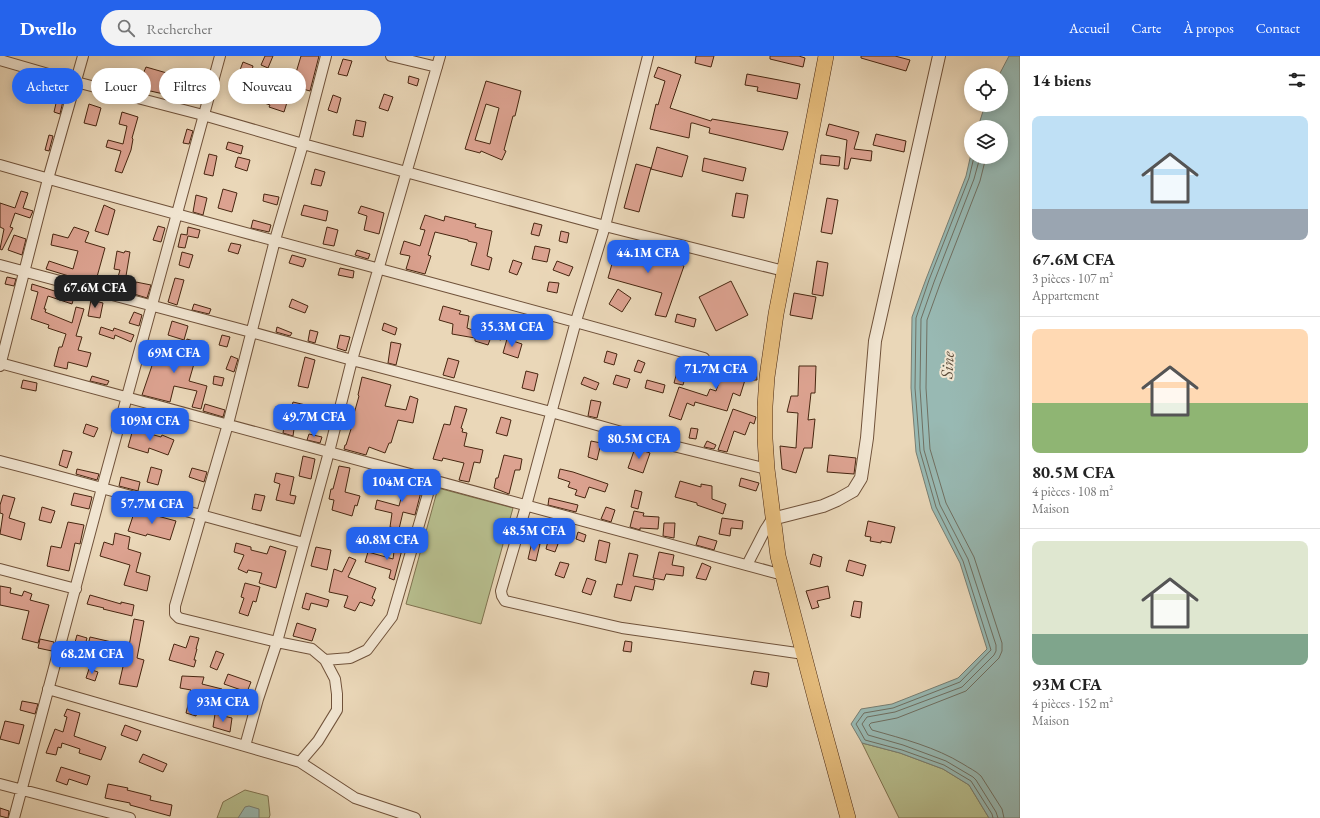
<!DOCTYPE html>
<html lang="fr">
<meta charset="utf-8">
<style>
:root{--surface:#fff;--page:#f2f2f2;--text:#222;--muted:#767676;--line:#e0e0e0;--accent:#2563eb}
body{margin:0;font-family:"EB Garamond",serif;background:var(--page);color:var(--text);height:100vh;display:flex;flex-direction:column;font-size:15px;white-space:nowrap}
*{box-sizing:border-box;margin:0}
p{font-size:13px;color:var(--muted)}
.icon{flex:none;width:22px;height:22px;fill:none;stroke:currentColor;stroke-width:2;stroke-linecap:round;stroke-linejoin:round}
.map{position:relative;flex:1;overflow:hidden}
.side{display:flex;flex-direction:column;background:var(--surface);width:300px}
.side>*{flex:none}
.top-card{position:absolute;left:12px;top:12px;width:380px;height:36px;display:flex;gap:8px}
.buttons{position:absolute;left:964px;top:12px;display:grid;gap:8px}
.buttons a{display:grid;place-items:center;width:44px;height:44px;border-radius:50%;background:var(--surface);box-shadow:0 2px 10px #0003;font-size:20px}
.price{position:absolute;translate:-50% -34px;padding:0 9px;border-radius:8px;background:var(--accent);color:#fff;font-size:13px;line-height:26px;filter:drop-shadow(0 1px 2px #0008)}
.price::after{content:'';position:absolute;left:50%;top:24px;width:12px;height:9px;margin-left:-6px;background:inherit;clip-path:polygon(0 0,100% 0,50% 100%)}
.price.current{background:#222;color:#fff}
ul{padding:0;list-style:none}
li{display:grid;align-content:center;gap:8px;height:212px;padding:0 12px}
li+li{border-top:1px solid var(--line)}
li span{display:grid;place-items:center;height:124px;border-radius:8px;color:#555}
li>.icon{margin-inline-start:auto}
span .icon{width:72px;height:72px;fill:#fffc;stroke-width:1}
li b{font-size:17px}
h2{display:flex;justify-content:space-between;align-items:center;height:48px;padding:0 12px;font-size:17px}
.tag{padding:0 14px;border-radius:18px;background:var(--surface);box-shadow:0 2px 10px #0003;font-size:14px;line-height:36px}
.tag.current{background:var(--accent);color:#fff}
header{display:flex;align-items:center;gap:24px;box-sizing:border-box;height:56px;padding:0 20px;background:var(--accent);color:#fff}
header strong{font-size:19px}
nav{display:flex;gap:22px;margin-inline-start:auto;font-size:14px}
.search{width:280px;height:36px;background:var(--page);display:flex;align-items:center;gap:10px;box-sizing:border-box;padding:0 14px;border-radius:22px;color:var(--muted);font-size:15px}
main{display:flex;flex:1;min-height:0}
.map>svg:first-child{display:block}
.green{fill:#b7be8e;stroke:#7f724f}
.water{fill:#98b9b3;stroke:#787e72}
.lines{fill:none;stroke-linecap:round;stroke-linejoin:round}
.shore{stroke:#707062;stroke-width:1}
.building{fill:#dca290;stroke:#472610;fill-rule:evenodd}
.minor-casing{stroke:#70523a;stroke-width:12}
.tertiary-casing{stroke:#70523a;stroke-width:14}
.primary-casing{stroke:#472610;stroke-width:16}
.minor{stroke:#f1e5d1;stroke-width:10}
.tertiary{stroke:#f1e5d1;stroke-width:12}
.primary{stroke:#e5bc7c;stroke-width:15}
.labels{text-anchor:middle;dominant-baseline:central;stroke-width:4;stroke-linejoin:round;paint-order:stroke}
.water-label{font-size:17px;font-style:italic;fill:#5b4b39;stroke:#f1e5d1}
</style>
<header>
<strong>Dwello</strong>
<div class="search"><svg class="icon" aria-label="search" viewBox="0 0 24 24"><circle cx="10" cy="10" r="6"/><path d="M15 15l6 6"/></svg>Rechercher</div>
<nav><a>Accueil</a><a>Carte</a><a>À propos</a><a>Contact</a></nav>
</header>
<main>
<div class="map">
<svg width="1020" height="762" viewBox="0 0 1020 762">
<rect width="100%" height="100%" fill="#ead7b8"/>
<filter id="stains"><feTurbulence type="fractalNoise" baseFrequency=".005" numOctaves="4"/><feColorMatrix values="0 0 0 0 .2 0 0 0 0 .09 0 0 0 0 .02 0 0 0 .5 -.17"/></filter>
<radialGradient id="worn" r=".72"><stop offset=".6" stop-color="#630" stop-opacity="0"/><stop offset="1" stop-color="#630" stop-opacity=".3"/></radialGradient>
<path class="green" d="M438,432L513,452L481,568L406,548Z
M862,687L900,697L943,713L969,729L989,762H899Z
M245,734L268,740L270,759L269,762H217L223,746Z"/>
<path class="water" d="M1009,0H1020V762H989L969,729L943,713L900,697L862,687L851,668L861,653L892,648L958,622L987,593L960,507L932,453L916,396L911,332L912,261L926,223L966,120L971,98V101H1001V71H978L985,49H1001V19H999Z
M249,750L259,753V762H238L245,751Z"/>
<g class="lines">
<path class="shore" d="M974,101L969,122L929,224L916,262L915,332L920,395L936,451L963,505L991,594L960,626L893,652L864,657L856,668L865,684L902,694L944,709L971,725L992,758L993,762
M980,101L974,123L934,226L921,263L920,332L924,394L940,449L968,503L996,589V595L994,599L962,631L895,656L867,661L862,668L868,679L903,689L946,705L973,721L976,724L996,756L998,762
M986,101L980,125L940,228L927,264L926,332L930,393L946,447L974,501L1002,587V595L999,602L966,635L897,662L871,667L869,669L872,674C904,683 935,691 963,708C969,712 976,715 981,720L1002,753L1004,762"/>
</g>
<path class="building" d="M265,0H273L268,12L261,9Z
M301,0H319L310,35L292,30Z
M696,0H714L711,11L695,7Z
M770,0H799L805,2L803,11L770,3Z
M861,0H895L910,4L906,15L861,2Z
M343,3L352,5L347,20L338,18Z
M243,6L253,10L251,18L240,14Z
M146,11L205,28L202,39L189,36L186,45L168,39L146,34L138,30Z
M658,11L681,19L670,52L711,65L712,63L788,76L783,94L709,77L710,72L693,67H691L689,82L650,73L656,48L658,49L665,25L654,21Z
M747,18L800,28L797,43L757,35L758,31L745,29Z
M409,20L419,23L417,30L408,27Z
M486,25L521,35L515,60H513L504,94L506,95L502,104L481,95L480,97L465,93ZM486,48L499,52L490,88L475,84Z
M260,28L268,31V32L289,40L284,56L269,51L270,49L253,43Z
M384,38L393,41L388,55L379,52Z
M333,39L341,42L337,57L328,54Z
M57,43L63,45L60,58L54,56Z
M89,48L101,52L96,70L84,67Z
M122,56L138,61L132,82L133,83L131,94L122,117L115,115L121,95L106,91L108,84L123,88L127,70L119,68Z
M356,64L366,66L363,81L353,79Z
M829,68L859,76L854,93L872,95L871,105L851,102L848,113H844L847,84L826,79Z
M187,73L193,75L189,88L183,87Z
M876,78L906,85L904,96L873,89Z
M49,79L53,80L49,95L45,94Z
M228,86L243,90L241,98L226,93Z
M657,91L688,100L682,121L651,113Z
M209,98L217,100L213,120L204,118Z
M821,99L840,101L839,110L820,108Z
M238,101L250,104L247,115L235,111Z
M704,102L746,112L743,125L702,115Z
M636,108L651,112L639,156L624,152Z
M315,113L325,116L321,130L311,128Z
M223,133L237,137L232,156L218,152Z
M21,135L28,137L23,152L33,155L30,162L15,157L10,171L13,172L2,194L0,193L4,173L0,171V147L15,152Z
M736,137L748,139L744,162L732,160Z
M264,138L279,141L277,149L263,145Z
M196,139L207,142L203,159L193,156Z
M827,142L838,144L832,178L821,176Z
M104,149L115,154L108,179L95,175Z
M304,149L328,155L326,165L301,159Z
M361,150L384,157L379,178L364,174L367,160L358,157Z
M425,159L444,165L445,160L476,168L475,171L492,175L487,200L492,202L489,214L471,209L477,187L468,185V184L435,176L428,199L431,200L425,218L406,213L410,200L400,198L404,185L420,190L425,174L420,173Z
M253,164L271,169L269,176L251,172Z
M534,167L542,169L539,180L531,178Z
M158,170L165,172L161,186L153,184Z
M74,171L89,176L85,186L105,192L95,228L46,213L49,205L73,213L78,195L51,189L53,178L68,182Z
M188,171L200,174L198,182L188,180L185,192L178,191L181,178L187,179Z
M327,171L338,174L334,190L323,188Z
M561,175L569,177L567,187L559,185Z
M14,179L26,183L22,199L8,194Z
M231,187L241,189L238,198L228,195Z
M535,190L550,193L547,206L532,203Z
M617,190L673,205L684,210L666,261L655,259L662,237L608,222Z
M357,194L370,198L368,203L355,199Z
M117,195L124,197L125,195L130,196L126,220L128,221L126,230L116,228L120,214L114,213Z
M182,196L193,199L189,212L179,209Z
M292,199L306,203L303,211L289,207Z
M513,204L522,207L517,219L509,216Z
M557,205L573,211L569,220L553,214Z
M817,205L828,207L823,240L812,238Z
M340,212L354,215L353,222L338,219Z
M7,221L16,223L14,230L5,228Z
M175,222L184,224L177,249L168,246Z
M731,225L748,259L716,275L699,241Z
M136,226L151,229L147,242L134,238Z
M549,226L559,227L557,237L547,235Z
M32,228L74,241L72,248L48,240L44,253H46L45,256L72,267L76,251L84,253L76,280L82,281L78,294L91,297L87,311L68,306L67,313L54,310L59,291H62L66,278L48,272L49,269L31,263L38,236L31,234Z
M618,233L631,242L622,256L609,248Z
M794,237L816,241L812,263L790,259Z
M292,243L308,250L305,257L289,251Z
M91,244L103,247L100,262L88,260Z
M194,248L211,253L209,258L192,254Z
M443,250L461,255L459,258L469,260L467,272L491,281L488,289L475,285V282L452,278L453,268L439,264Z
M134,256L142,259L139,270L129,267Z
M677,258L696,263L694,271L675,266Z
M172,265L188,270L184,284L168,279Z
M384,267L397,272L395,279L382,274Z
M101,271L113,275L114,272L134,279L131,286L115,279L114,283L99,278Z
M277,271L292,277L290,280L276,276Z
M496,271L504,273L501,284L493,282Z
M310,274L318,276L315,287L308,285Z
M222,279L230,281L227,291L219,289Z
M340,279L350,281L346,295L337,292Z
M187,283L200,287L189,325L207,330L201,353L192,351L197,335L174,330L170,346L142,339L159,289L182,298Z
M507,283L522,288L518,302L503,297Z
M391,286L401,288L396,309L388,307Z
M607,295L617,298L614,309L604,306Z
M231,300L238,303L234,316L226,313Z
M305,301L315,304L308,332L298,330Z
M448,302L459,305L454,322L443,319Z
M638,304L645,307L641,317L634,315Z
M720,305L745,312H756L757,324H745L740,340L733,337L727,355L695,346L694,350L687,347L681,364L669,360L679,331L707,340L710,333L716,335L722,318L717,317Z
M799,310H816L815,337H811L808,364L815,363L812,392H804L796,417L782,413L780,390L796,392L798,357L787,356L791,340H798Z
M678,312L687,314L683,329L674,327Z
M526,315L538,318L534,335L522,332Z
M616,319L630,323L627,332L613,328Z
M92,320L109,325L107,329L90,325Z
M214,320L224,322L222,330L213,328Z
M362,321L391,329L385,350L406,354L410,340L418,343L413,367L398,364L391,387H389L385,397L369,391L366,399L344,393L345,389H346L351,373L350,372L359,340L358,339Z
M584,321L599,327L596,334L581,328Z
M23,324L37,327L36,335L21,332Z
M647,324L665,329L663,337L645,332Z
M591,344L601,346L597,362L588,360Z
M293,346L310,350L308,357L291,354Z
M205,348L225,354L223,361L203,355Z
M455,350L467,353L461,372L463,373L462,376L467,377L464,390L483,394L480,407L474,406L469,426L459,424L464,407L443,402L442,405L433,403L444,368L450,369Z
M733,353L756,361L754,368L750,366L745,379L734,375L727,396L718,394Z
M501,361L511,364L507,380L496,377Z
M86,368L98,372L94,381L83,377Z
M284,371L294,373L293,380L283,377Z
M691,372L698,373L696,383L689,382Z
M133,373L161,381L162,379L174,384L168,399L149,392L148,397L128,391Z
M309,378L322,381L320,387L307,384Z
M591,385L601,387L597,404L588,401Z
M707,385L716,389L714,393L704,391Z
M635,392L650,397L643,417L628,412Z
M63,394L72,396L67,412L59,409Z
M504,399L522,403L520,414H515L509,438L494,432L496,422H498Z
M829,399L856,402L854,418L827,416Z
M303,400L315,403L311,423L299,420Z
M339,410L350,412L345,436L360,440L357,450L355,449L352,460L332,454L334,444L329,443L331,433H333Z
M151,411L162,414L158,429L147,426Z
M192,412L207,416L204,426L189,421Z
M77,413L99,418L97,424L76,418Z
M560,413L573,416L608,428L605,436L589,431L585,442L575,439L577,434L568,431L570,426L558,422Z
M276,417L294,421L290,439L296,440L294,448L276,444L280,428L274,426Z
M121,421L140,426L138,435L119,430Z
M741,422L759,427L756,435L739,430Z
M398,424L404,425V427L422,432L415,459L403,456L399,473L390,471L392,457L375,453L377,444L399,450L403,435L395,434Z
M680,425L701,431V428L712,430V443L726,448L723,458L697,449V447L675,441Z
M635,434L642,436L638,453L631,451Z
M74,437L92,441L89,453L71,449Z
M255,438L265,440L261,455L252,453Z
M3,439L15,442L9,462L25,467L21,484L0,478L3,458L0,457V449Z
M549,442L578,449L576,456L548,449Z
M42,451L55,455L51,467L39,464Z
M606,451L615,454L611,466L601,463Z
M135,454L176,465L170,484L147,478L146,480L128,475Z
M634,455L644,457L643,460L659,461L658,473L640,472V474L630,471Z
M722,462L743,465L742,473L731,472L730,480L719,478Z
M868,465L895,471L891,487L881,485V487L870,485L871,481L865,480Z
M68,466L84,469L80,488L75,487L69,515L47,510L51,490L61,492Z
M664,467H675L674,482L663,480Z
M578,476L586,479L584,486L576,483Z
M115,477L130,481L128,493L141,497L136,516L150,520L147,535L124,529L130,509L100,500L104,486L113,489Z
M699,480L717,485L714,494L696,489Z
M599,484L610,487L606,507L595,504Z
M548,485L558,488L555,496L546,493Z
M532,486L540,488L536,505L528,503Z
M236,487L251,491V494L267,498L270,490L286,495L276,532L259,527L262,517L248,514L247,517L238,513L244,499L234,496Z
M395,488L403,490L394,524L389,522L391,514L365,506L368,496L393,503Z
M316,491L331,494L327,514L311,510Z
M659,496L674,499L672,509L684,511L683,520L666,518L664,524L653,522Z
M629,497L638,499L633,520L655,524L653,534L635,530L631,545L614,541L617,528L622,529Z
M813,498L822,501L820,511L810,508Z
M349,501L356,504L348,521L376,532L372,542L375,544L372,550L360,546L355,555L344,551L348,540L329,536L334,513L342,516Z
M849,504L866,509L863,520L846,515Z
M560,506L569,508L564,522L555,519Z
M702,507L711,511L706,524L696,522Z
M587,522L596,525L591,539L582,536Z
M245,527L260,531L256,546L253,545L248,560L239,557L244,542L241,541Z
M0,530L11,532L10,537L22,540L24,535L32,538L30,544L49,549L38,587L22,583L29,555L0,549Z
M828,530L830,542L817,545L819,551L812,553L806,535Z
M306,537L329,544L327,551L311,547L309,554L302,552Z
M90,539L121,548V546L134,549L132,560L103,553L104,552L87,548Z
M854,545L862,546L860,562L851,560Z
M134,563L144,565L137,602L144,604L137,631L119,628L125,602H123L125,597L88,589L90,581L129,590Z
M297,567L316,573L312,585L293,580Z
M77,579L87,582L84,593L74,590Z
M190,580L199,582L196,593H197L194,604H196L194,611L169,604L174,588L186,592Z
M40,583L54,586L52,595L38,592Z
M625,585L632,586L631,596L623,595Z
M216,595L224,598L217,614L210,611Z
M89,613L98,616L95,625L86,622Z
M754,615L769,617L767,631L751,628Z
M228,618L251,626L247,636L224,628Z
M182,620L204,621L202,628L222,633L220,643L202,638L196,660L186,657L191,637H190L191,634L180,632Z
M22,645L38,648L35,658L20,654Z
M67,653L80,657L74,680L106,691L101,704L79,697L80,693L62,687L61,692L58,691L56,699L46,697L55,673L63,676L67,661L64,660Z
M215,658L232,662L230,676L213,671Z
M5,665L24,669L19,688L0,683Z
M125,669L141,675L137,685L121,679Z
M143,698L167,708L163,716L139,706Z
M61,711L90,720L87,729L69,723L67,729L56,725Z
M108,728L128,732L127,734L151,740L150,744L172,749L170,760L130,749V747L105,742Z
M0,752L9,755L8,762L0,760Z"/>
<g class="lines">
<defs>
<path id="minor" d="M391,0L437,11
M648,0L605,170L576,265L526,450L501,535L502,540L505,545L622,572L804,598
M0,4L76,26L203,59L303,88L605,170L784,215
M0,109C234,176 470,235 704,302
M0,209L251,276L352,304L551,356L657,386L767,413
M0,307L783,519
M0,310L48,123L83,0
M0,405C102,431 202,460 304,487
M747,509L765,474L772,463
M0,513L76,533
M325,604L350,602L367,594L392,561L432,424
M48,633L300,706L355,742L415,762
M245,690L258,643L277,586L329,396L352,304L440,0
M300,706L318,685L337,654V638L335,623L325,604L312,593L277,586L179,562L175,558V550L228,368L275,184L303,88L326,0
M0,728L130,762
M14,762L102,432L220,0"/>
<path id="tertiary" d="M772,463L823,450L837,444L853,435L861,422L867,382L875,285L939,0"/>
<path id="primary" d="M826,0L776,258L767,321L765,350V383L767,413L778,500L817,649L848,762"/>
</defs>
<use href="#minor" class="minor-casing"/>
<use href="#tertiary" class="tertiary-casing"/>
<use href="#primary" class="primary-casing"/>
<use href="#minor" class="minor"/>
<use href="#tertiary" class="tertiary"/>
<use href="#primary" class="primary"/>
</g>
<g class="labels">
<g class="water-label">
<text transform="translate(947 309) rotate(-87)">Sine</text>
</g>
</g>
<rect width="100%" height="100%" filter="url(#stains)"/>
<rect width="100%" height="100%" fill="url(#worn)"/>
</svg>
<div class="buttons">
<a><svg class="icon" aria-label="locate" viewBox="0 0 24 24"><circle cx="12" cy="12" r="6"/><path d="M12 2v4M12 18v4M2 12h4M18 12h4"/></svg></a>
<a><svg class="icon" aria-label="layers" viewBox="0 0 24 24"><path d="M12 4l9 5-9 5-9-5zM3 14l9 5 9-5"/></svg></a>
</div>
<b class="price" style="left:648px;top:218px">44.1M CFA</b>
<b class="price current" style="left:95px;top:253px">67.6M CFA</b>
<b class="price" style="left:512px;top:292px">35.3M CFA</b>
<b class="price" style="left:174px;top:318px">69M CFA</b>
<b class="price" style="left:716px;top:334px">71.7M CFA</b>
<b class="price" style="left:314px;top:382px">49.7M CFA</b>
<b class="price" style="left:150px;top:386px">109M CFA</b>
<b class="price" style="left:639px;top:404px">80.5M CFA</b>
<b class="price" style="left:402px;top:447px">104M CFA</b>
<b class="price" style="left:152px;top:469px">57.7M CFA</b>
<b class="price" style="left:534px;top:496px">48.5M CFA</b>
<b class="price" style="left:387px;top:505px">40.8M CFA</b>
<b class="price" style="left:92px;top:619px">68.2M CFA</b>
<b class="price" style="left:223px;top:667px">93M CFA</b>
<div class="top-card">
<a class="tag current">Acheter</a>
<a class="tag">Louer</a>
<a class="tag">Filtres</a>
<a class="tag">Nouveau</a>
</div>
</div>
<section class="side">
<h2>14 biens<svg class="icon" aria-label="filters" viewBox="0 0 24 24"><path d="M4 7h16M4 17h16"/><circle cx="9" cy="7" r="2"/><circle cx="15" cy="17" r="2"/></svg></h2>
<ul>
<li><span style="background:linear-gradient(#bfe0f5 75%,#9aa5b1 0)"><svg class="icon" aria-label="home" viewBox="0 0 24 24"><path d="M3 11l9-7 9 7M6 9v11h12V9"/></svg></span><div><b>67.6M CFA</b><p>3 pièces · 107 m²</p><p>Appartement</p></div></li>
<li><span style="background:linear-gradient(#ffd9b3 60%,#8fb573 0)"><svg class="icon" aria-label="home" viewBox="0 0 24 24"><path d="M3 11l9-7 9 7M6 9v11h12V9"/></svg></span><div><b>80.5M CFA</b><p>4 pièces · 108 m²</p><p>Maison</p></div></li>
<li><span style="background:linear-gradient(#dfe7d0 75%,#7fa58c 0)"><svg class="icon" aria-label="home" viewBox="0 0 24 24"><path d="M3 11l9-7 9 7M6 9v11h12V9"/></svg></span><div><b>93M CFA</b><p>4 pièces · 152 m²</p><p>Maison</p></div></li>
</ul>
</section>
</main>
